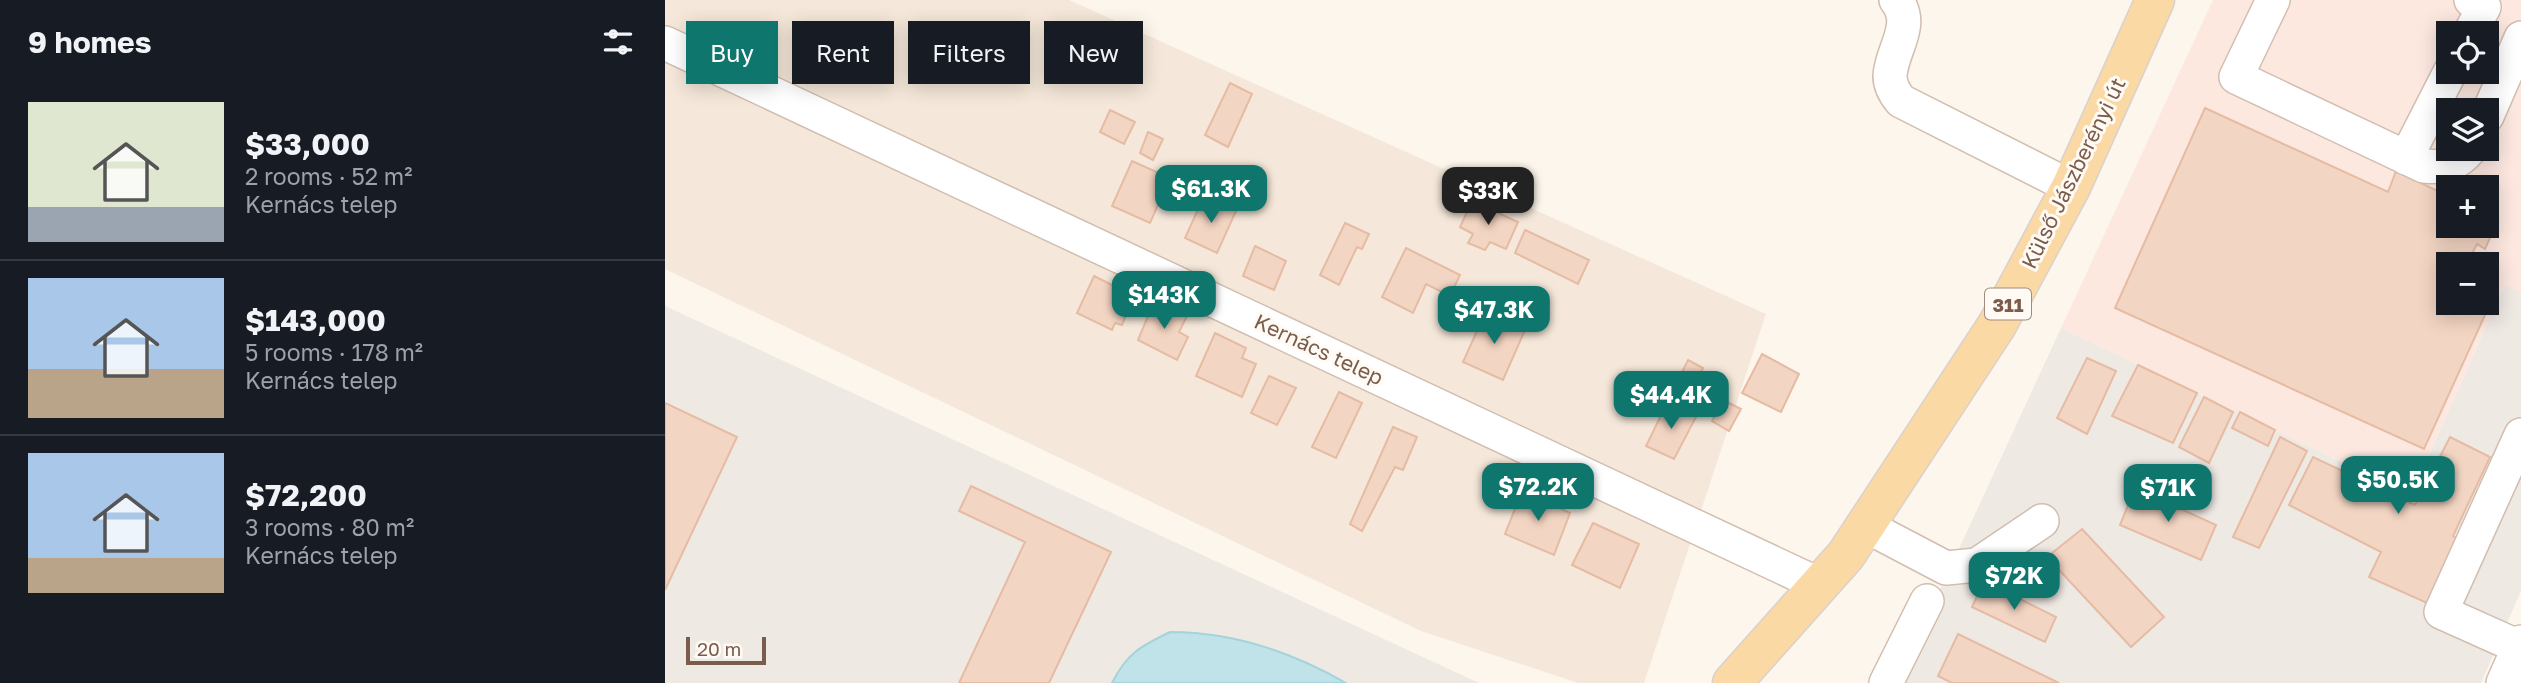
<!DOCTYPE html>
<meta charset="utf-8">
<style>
:root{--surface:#171b24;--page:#242831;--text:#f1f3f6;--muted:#9ea1a6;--line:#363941;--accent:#0f766e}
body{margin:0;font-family:"Golos Text",sans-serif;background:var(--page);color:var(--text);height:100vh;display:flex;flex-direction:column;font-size:26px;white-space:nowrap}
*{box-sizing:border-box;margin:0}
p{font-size:23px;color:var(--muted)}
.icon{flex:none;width:38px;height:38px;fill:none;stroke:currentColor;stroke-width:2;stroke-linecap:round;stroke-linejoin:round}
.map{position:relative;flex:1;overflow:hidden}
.details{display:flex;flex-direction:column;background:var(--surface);width:665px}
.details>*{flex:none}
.banner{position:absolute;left:21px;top:21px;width:665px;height:63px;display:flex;gap:14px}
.controls{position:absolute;left:1771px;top:21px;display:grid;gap:14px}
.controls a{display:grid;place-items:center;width:63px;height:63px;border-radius:0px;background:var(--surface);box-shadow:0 4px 18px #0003;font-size:35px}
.scale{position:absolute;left:21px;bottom:18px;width:80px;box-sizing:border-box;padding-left:7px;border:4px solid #7a5c4d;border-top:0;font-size:19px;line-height:24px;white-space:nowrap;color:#7a5c4d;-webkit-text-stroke:5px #fffaf3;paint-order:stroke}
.price{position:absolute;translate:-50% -60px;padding:0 16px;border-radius:14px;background:var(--accent);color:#fff;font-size:23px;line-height:46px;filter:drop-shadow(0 2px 4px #0008)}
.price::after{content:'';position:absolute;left:50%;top:42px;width:21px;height:16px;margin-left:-10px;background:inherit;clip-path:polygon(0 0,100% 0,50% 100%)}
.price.on{background:#222;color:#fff}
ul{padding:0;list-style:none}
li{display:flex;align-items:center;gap:21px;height:175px;padding:0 28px}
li+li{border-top:2px solid var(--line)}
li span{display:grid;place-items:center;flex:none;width:196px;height:140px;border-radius:0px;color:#555}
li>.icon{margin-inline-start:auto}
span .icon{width:84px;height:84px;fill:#fffc;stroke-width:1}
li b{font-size:30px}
h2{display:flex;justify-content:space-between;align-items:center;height:84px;padding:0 28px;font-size:30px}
.chip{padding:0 24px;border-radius:0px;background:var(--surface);box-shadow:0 4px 18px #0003;font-size:24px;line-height:63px}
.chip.on{background:var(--accent);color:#fff}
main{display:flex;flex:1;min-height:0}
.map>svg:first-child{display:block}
.residential{fill:#f5e8da}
.commercial{fill:#fde8e0;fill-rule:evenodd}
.industrial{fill:#efe9e4}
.water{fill:#bfe3e8;stroke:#a5d3da;stroke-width:2}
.building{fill:#f3d5c3;stroke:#e6bba3;stroke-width:2}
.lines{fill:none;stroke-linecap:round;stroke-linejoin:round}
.minor-casing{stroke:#d1beb0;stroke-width:36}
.major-casing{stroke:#dad1cd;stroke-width:41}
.minor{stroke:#fff;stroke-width:33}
.major{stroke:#fbd9a5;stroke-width:38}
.labels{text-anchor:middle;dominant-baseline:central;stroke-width:6;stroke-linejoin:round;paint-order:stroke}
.shield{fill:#fffaf3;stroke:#a28b7f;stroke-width:2}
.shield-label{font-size:19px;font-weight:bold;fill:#7a5c4d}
.street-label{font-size:21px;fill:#7a5c4d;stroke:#fffaf3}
</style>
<main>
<section class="details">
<h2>9 homes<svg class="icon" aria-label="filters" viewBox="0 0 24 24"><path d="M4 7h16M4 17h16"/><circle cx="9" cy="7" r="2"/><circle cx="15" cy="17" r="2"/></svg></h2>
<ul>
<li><span style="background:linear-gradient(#dfe7d0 75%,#9aa5b1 0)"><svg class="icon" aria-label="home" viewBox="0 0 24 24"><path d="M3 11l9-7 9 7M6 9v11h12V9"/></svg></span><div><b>$33,000</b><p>2 rooms · 52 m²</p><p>Kernács telep</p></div></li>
<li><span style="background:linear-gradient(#a9c7e8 65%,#b9a48a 0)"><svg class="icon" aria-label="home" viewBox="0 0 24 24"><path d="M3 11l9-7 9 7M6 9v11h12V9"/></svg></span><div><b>$143,000</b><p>5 rooms · 178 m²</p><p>Kernács telep</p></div></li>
<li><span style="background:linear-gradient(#a9c7e8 75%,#b9a48a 0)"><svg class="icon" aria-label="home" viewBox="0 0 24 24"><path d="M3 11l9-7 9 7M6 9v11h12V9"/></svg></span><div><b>$72,200</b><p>3 rooms · 80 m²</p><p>Kernács telep</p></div></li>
</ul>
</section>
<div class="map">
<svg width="1856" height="683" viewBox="0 0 1856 683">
<rect width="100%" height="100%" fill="#fdf6ec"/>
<path class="residential" d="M0,0H404L1101,314L979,683H913L756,631L0,269Z"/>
<path class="commercial" d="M1548,0H1856V292L1840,285L1746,495L1396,328ZM1783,33H1822V72H1783ZM1783,110H1822V149H1783ZM1783,187H1822V226H1783ZM1783,264H1822V303H1783Z"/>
<path class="industrial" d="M1840,285L1856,292V591L1816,683H1232L1396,328L1746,495Z
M0,306L814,683H0Z"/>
<path class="water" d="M505,632C568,632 627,652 681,683H447C462,653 476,646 505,632Z"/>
<path class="building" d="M565,83L587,94L563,147L540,135Z
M1540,108L1723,192L1731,171L1783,196V226H1822V215L1833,220L1820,249L1812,244L1802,264H1783V303L1825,304L1759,449L1450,308Z
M445,110L470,122L459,144L435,132Z
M483,132L498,139L488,160L475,153Z
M467,161L505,178L485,223L447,206Z
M539,196L571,211L552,253L520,238Z
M807,201L853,222L841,249L825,242L820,250L803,243L808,234L795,227Z
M680,223L704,234L697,249L692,247L674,285L655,275Z
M860,230L924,260L913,284L850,253Z
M590,246L621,261L609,290L578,276Z
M741,248L795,275L785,296L761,284L748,313L717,297Z
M429,276L463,293L457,307L463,310L457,325L450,323L447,330L412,313Z
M489,301L522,316L514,332L523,337L512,360L473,340Z
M820,313L860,330L838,380L798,362Z
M550,333L581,348L577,358L591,364L577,397L531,376Z
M1097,354L1134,374L1116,412L1077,393Z
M1422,358L1451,371L1422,434L1392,418Z
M1023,360L1038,368L1019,407L1004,398Z
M1473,365L1532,393L1508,443L1447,416Z
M604,376L631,388L612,425L586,413Z
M674,392L697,403L671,458L647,447Z
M1539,397L1568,412L1544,463L1514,447Z
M1058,400L1076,409L1064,431L1047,421Z
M0,403L72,437L0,590Z
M1002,403L1031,417L1009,459L981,446Z
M1575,412L1610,430L1603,446L1567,428Z
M728,427L752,437L738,470L730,467L697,531L685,524Z
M1615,437L1642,451L1594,548L1568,537Z
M1785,437L1825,457L1788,536L1793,539L1762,603L1704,577L1716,552L1624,505L1648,457L1750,505Z
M306,486L446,552L384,683H294L360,542L294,511Z
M1470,488L1551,525L1536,560L1455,525Z
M857,491L905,513L889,555L840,534Z
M928,523L974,544L955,588L907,565Z
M1417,529L1499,617L1466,647L1382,557Z
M1319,581L1391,617L1380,642L1307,607Z
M1293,634L1394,683H1287L1273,676Z"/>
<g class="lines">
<defs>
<path id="minor" d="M1231,0C1251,25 1226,50 1225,76C1225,86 1230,94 1236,101L1406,187
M1608,0L1571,77L1759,166C1779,168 1792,165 1805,149
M1805,33L1819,7L1806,0
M0,43L1155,585
M1822,116L1856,38
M1741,158L1785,72
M1856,435L1776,612L1854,647L1856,642
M1201,526L1281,568L1312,565L1377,521
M1221,683L1262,601
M1838,683L1854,647"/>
<path id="major" d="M1067,683L1181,555L1332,325L1406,187L1490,0"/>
</defs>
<use href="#minor" class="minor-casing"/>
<use href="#major" class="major-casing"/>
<use href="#minor" class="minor"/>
<use href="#major" class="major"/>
</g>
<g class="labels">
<rect class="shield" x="1320" y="288.5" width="46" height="31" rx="5"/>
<g class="shield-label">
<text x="1343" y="304">311</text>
</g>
<g class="street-label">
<text transform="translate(1408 173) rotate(-64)">Külső Jászberényi út</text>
<text transform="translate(654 349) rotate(25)">Kernács telep</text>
</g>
</g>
</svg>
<div class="controls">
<a><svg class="icon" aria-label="locate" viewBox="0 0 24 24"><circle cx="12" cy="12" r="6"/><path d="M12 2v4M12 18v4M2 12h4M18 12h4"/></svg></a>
<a><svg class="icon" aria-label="layers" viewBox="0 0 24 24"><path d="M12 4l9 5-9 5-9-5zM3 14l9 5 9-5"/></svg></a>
<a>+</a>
<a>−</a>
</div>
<div class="scale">20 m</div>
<b class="price" style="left:546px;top:225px">$61.3K</b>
<b class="price on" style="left:823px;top:227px">$33K</b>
<b class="price" style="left:499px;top:331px">$143K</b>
<b class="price" style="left:829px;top:346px">$47.3K</b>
<b class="price" style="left:1006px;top:431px">$44.4K</b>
<b class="price" style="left:1733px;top:516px">$50.5K</b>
<b class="price" style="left:873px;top:523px">$72.2K</b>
<b class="price" style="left:1503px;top:524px">$71K</b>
<b class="price" style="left:1349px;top:612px">$72K</b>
<div class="banner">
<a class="chip on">Buy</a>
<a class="chip">Rent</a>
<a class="chip">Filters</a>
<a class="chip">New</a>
</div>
</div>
</main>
